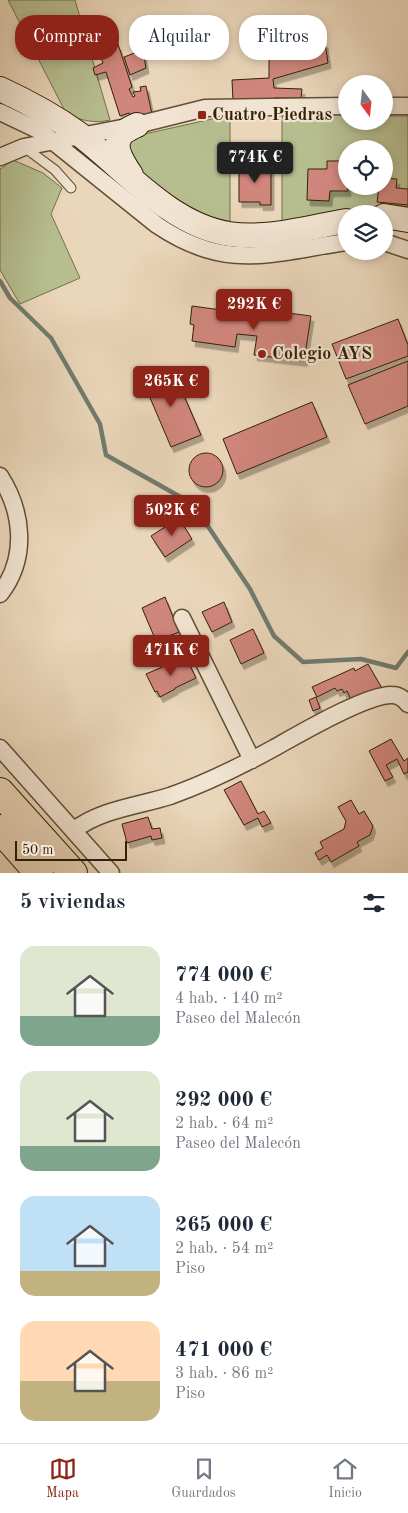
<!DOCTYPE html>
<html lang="es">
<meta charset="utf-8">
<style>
:root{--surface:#fff;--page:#f6f6f7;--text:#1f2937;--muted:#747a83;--line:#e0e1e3;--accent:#8f2418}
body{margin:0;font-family:"Old Standard TT",serif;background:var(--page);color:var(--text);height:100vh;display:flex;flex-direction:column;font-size:19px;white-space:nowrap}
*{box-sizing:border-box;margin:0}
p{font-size:16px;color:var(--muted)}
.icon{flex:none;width:28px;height:28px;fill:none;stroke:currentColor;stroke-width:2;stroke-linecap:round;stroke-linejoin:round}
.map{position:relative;height:873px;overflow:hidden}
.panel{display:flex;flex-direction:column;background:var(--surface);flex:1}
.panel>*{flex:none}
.guide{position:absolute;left:15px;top:15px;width:379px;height:45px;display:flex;gap:10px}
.needle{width:32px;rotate:165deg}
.tools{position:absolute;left:338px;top:75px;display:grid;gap:10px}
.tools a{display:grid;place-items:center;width:55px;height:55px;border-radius:50%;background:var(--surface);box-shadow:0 2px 8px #0003;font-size:25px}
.scale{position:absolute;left:15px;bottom:12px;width:112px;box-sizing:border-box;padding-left:5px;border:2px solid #332007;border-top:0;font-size:14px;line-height:18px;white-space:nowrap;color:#332007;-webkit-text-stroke:4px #f1e4d2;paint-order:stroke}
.price{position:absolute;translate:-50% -42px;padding:0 11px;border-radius:5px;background:var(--accent);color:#fff;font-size:16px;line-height:32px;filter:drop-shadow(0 1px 2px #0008)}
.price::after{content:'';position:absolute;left:50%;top:30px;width:15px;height:11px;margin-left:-8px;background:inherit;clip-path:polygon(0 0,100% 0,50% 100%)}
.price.current{background:#222;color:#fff}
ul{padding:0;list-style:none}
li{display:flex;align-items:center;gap:15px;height:125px;padding:0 20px}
li span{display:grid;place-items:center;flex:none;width:140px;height:100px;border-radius:15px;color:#555}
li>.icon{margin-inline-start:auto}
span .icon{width:60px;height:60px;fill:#fffc;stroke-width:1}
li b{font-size:21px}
h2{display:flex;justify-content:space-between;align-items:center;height:60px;padding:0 20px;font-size:21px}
.pill{padding:0 18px;border-radius:20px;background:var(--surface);box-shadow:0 2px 8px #0003;font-size:18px;line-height:45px}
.pill.current{background:var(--accent);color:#fff}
.menu{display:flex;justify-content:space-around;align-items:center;height:70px;border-top:1px solid var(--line);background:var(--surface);font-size:14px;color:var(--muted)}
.menu a{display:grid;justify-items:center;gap:2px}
.menu .current{color:var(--accent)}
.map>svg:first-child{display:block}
.green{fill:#b6be90;stroke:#746f4c;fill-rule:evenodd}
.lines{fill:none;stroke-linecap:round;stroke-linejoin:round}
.stream{stroke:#707c6e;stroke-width:4.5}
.building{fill:#d0867d;stroke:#332007;filter:url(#shadow)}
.lane-casing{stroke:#614e34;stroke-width:11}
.street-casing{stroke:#614e34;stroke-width:19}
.secondary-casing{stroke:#332007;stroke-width:26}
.highway-casing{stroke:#332007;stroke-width:30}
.lane{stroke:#f1e4d2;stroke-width:9}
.street{stroke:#f1e4d2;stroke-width:16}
.secondary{stroke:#f1e4d2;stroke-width:24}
.highway{stroke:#ead6ba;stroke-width:28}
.poi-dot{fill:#8f2418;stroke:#f1e4d2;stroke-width:2}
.labels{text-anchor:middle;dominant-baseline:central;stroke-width:4.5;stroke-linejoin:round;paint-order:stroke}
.poi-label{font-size:18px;font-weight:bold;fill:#332007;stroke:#f1e4d2;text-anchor:start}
</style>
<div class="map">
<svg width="408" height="873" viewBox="0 0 408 873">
<defs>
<filter id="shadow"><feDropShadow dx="3" dy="5.5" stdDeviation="0" flood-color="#0004"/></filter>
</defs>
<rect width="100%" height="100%" fill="#ead6ba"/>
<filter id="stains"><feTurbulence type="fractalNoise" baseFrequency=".004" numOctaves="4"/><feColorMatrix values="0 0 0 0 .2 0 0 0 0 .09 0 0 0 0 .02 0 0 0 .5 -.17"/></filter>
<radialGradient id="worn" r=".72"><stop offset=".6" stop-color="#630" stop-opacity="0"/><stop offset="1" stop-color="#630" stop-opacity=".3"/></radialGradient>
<path class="green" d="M8,0H75L110,120C96,124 81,120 67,115Z
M284,113L346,114V121H384V116H408V209L377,206L282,222V120ZM346,149H384V186H346Z
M230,115V225L177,206L134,165L122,139Z
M13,160L43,173L62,188L51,214L80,278L20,304L0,270V169Z"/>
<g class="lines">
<path class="stream" d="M0,281L10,298L51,338L100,424L106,455L193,504L250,589L274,636L303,662L361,659L396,668L408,652"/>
</g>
<path class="building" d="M84,18L108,21L107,37L91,36Z
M325,42L328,63L273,79L274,88L302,89L301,98H274L275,101H233L232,80L269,78V55L294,48L295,51Z
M118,44L132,87L129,89L133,97L135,96L133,92L141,91L140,87L146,86L152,114L132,119L129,113L120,116L106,72L95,75L93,68L103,63L96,45Z
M143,50L146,68L130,75L124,57Z
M327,161H346L348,191H330L329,201L307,200L308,169H327Z
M239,165H271V205H260V202H239Z
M384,178L397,179L396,188L408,189V205L377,202L379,186H384Z
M192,306L258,315V309L311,316L304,361L254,355L257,336L237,334L235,347L192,341L194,325L190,324Z
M398,319L408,345V356L346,379L332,344Z
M408,361V406L365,424L348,385Z
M167,368L170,377L175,375L201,435L171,447L142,379Z
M312,402L327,437L237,474L223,439Z
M189 470a17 17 0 1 1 34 0a17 17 0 1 1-34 0Z
M179,518L192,539L165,557L151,536Z
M165,597L179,632L156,641L142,608Z
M224,602L232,622L212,632L202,612Z
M253,629L264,653L241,664L230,640Z
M186,657L196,678L175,688V689L160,697L157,691L155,692L146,674Z
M368,664L383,690L353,704L347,691L344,693L342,689L337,691L335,688L317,697L312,687L354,668L355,671Z
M316,697L320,708L313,711L309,700Z
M391,739L404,761L408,758V772L404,774L397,759L386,765L393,777L385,781L369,751Z
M241,781L258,814L264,811L271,823L262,827L258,818L244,825L224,790Z
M351,800L359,814L364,811L373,826L370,835L357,842L359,846L331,862L327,855L319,860L315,853L323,848L320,842L344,829L346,821L338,807Z
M148,817L152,829L160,828L162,838L152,840L151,836L127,843L122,824Z"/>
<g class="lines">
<defs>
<path id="lane" d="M24,147L55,170L71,188"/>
<path id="street" d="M384,106H408
M0,112L40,131L157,225C226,272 271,253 346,242
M0,157L24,147L137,125L205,108L346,106
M384,242L408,250
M0,476C23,512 28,558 0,594
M182,618L252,760
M0,748L111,873
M74,830C102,809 138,806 170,796C207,783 241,766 274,748C299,734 367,694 392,695C399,695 404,699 408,704"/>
<path id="secondary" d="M0,89C28,102 54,116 79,134C125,169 170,225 229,234C268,240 309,227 346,221
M131,175C125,166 113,148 120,137C123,131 131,128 137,125
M384,216L408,220"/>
<path id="highway" d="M0,792L73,873
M0,829L39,873"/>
</defs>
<use href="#lane" class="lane-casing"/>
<use href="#street" class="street-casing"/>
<use href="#secondary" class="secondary-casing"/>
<use href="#highway" class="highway-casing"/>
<use href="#lane" class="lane"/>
<use href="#street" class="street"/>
<use href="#secondary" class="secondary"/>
<use href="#highway" class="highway"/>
</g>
<g class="poi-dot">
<rect x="197" y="110" width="10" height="10" rx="2.5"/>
<circle cx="262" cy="354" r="5"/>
</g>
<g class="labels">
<g class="poi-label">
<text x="212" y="115">Cuatro Piedras</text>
<text x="272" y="354">Colegio AYS</text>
</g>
</g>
<rect width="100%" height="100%" filter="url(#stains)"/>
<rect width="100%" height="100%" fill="url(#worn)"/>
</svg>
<div class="tools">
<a><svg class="needle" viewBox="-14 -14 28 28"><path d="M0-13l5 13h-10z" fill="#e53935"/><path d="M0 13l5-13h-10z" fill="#747a83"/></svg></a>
<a><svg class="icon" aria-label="locate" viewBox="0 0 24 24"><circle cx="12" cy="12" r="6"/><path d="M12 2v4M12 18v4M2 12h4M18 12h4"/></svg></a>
<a><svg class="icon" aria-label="layers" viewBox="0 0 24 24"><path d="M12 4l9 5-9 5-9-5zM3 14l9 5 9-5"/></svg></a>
</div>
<div class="scale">50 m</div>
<b class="price current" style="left:255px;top:184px">774K €</b>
<b class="price" style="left:254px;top:331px">292K €</b>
<b class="price" style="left:171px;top:408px">265K €</b>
<b class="price" style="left:172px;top:537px">502K €</b>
<b class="price" style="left:171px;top:677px">471K €</b>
<div class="guide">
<a class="pill current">Comprar</a>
<a class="pill">Alquilar</a>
<a class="pill">Filtros</a>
</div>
</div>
<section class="panel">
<h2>5 viviendas<svg class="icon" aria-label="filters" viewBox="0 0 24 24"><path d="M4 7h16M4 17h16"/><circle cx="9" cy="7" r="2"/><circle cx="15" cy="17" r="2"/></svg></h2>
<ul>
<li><span style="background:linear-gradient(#dfe7d0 70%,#7fa58c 0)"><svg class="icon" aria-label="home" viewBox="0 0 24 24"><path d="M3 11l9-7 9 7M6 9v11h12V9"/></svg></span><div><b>774 000 €</b><p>4 hab. · 140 m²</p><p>Paseo del Malecón</p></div></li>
<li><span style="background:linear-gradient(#dfe7d0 75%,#7fa58c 0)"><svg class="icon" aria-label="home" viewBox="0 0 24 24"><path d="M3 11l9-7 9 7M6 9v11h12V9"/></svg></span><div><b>292 000 €</b><p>2 hab. · 64 m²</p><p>Paseo del Malecón</p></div></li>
<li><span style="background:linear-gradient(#bfe0f5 75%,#c2b280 0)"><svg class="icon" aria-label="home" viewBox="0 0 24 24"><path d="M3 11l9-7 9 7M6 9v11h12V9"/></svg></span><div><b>265 000 €</b><p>2 hab. · 54 m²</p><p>Piso</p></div></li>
<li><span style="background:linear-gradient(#ffd9b3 60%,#c2b280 0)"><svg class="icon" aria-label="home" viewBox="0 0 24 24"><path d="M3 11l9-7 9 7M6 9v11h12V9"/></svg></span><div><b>471 000 €</b><p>3 hab. · 86 m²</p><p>Piso</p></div></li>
</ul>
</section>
<nav class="menu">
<a class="current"><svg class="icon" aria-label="map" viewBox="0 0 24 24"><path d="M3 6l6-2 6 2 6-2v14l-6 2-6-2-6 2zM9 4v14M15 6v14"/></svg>Mapa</a>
<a><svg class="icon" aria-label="saved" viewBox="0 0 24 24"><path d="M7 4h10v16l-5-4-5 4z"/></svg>Guardados</a>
<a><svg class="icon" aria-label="home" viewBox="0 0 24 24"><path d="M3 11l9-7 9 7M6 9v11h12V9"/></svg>Inicio</a>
</nav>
